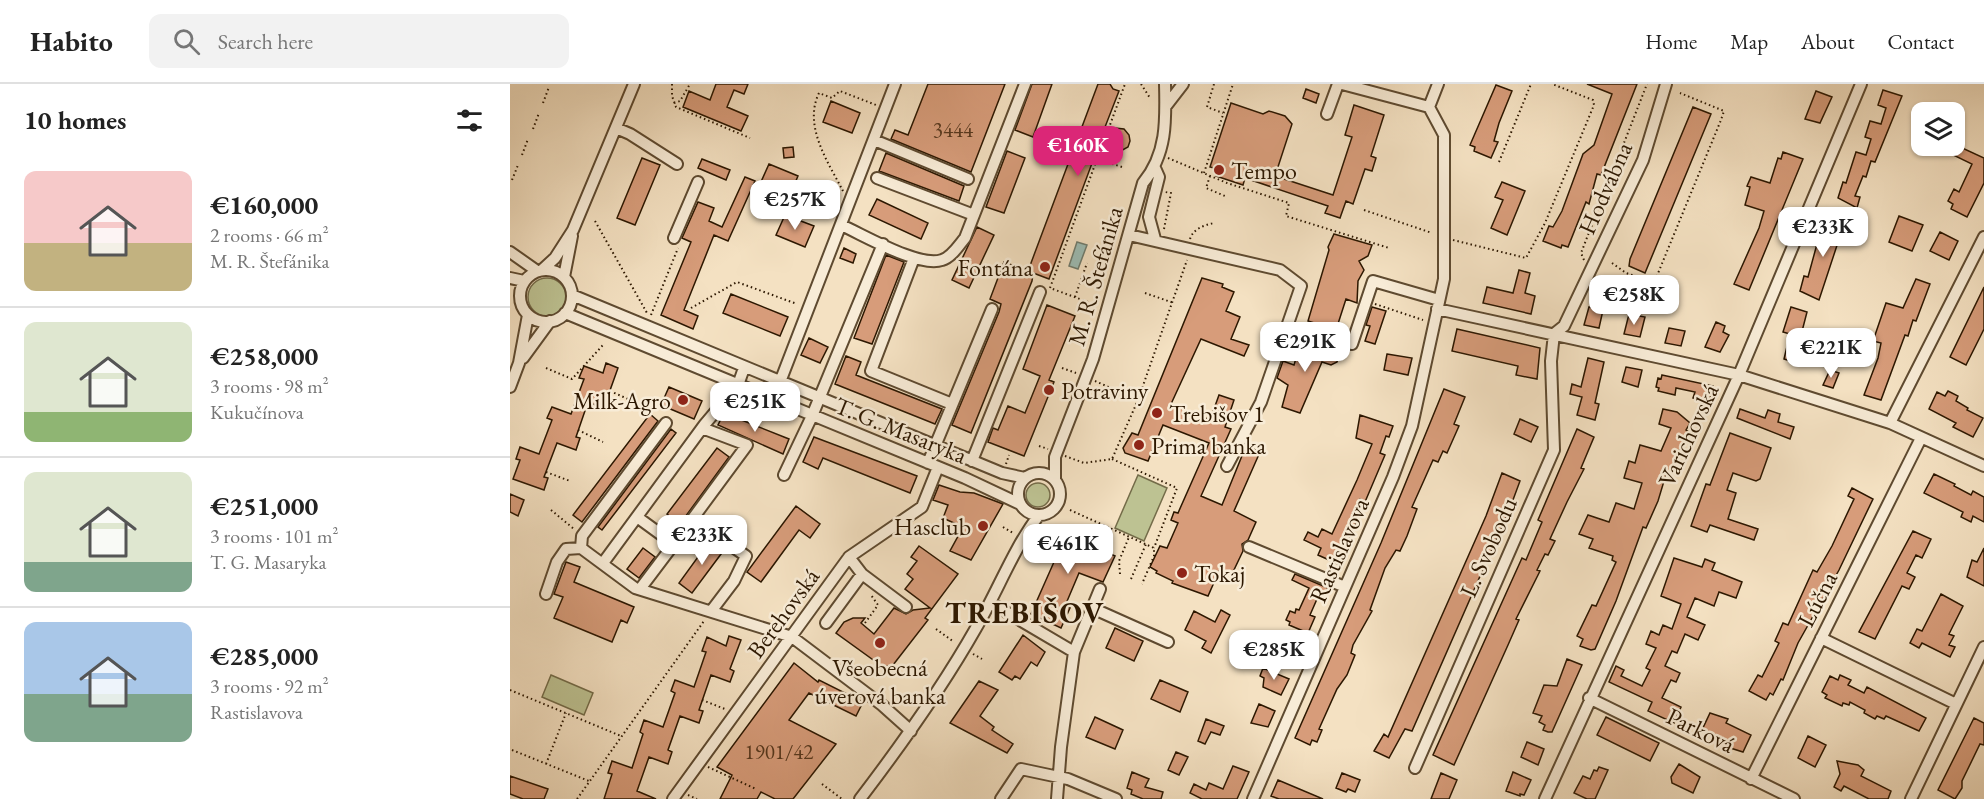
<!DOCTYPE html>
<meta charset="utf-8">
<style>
:root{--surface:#fff;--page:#f2f2f2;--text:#222;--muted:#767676;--line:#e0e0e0;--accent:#db2777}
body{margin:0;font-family:"EB Garamond",serif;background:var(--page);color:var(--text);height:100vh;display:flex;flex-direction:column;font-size:22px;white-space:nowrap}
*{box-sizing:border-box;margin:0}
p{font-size:20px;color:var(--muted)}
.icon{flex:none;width:33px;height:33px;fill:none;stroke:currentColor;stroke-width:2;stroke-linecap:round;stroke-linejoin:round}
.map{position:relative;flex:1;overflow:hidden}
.drawer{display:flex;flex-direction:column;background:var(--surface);width:510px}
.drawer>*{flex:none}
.buttons{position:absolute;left:1401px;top:18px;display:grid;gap:12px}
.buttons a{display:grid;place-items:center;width:54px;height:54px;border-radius:12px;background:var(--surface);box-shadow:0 2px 4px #0004;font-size:30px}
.price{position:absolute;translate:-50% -51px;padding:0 14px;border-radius:12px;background:#fff;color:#222;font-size:20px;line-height:39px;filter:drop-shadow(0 2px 3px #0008)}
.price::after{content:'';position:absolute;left:50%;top:36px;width:18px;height:14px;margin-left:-9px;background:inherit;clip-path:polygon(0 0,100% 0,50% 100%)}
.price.current{background:var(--accent);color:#fff}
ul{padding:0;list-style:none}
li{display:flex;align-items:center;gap:18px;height:150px;padding:0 24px}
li+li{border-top:2px solid var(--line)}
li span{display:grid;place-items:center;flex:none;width:168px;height:120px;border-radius:12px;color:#555}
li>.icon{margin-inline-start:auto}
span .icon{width:72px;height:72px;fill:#fffc;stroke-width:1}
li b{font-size:26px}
h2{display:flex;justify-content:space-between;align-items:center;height:72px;padding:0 24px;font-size:26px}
header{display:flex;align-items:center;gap:36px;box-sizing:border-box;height:84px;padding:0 30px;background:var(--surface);border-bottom:2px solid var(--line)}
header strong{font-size:28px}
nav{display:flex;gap:33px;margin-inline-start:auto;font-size:21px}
.search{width:420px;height:54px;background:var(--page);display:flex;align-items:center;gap:15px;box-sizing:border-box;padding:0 21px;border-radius:12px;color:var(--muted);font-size:22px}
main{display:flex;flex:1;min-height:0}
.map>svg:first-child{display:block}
.green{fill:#bdc292;stroke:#746c49;stroke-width:1.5}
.water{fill:#9cbdb5;stroke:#6f7b6d;stroke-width:1.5}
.building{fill:#d79c7a;stroke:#2c1700;stroke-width:1.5}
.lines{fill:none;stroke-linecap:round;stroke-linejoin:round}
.minor-casing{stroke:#5e4a30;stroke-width:14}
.path{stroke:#2c1700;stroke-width:2;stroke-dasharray:1.5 3;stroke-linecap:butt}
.minor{stroke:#f8ecd7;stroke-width:10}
.poi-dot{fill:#8f2418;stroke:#f8ecd7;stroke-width:2}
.labels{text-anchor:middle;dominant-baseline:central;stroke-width:5;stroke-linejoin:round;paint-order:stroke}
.number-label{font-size:21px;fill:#57381e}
.poi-label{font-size:24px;fill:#2c1700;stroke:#f8ecd7;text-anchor:start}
.street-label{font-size:24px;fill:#2c1700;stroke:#f8ecd7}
.district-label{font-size:30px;font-weight:bold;letter-spacing:1.5px;fill:#2c1700;stroke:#f8ecd7}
</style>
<header>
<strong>Habito</strong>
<div class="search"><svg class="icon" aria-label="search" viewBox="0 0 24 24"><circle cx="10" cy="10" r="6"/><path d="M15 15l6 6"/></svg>Search here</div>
<nav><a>Home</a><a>Map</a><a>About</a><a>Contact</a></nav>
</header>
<main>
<section class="drawer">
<h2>10 homes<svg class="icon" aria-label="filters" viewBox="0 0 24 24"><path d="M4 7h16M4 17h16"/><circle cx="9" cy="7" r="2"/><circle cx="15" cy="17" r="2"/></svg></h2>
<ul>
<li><span style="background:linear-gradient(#f6c9c9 60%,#c2b280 0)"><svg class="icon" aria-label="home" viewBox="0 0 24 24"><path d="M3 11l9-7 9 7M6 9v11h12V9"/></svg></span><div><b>€160,000</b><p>2 rooms · 66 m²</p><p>M. R. Štefánika</p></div></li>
<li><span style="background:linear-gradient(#dfe7d0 75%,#8fb573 0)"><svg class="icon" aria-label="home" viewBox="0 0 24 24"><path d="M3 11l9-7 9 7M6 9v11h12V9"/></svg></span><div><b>€258,000</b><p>3 rooms · 98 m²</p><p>Kukučínova</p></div></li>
<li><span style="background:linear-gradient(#dfe7d0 75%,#7fa58c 0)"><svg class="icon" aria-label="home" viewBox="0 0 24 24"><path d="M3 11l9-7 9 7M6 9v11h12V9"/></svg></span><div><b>€251,000</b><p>3 rooms · 101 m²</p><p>T. G. Masaryka</p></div></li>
<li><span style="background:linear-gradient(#a9c7e8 60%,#7fa58c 0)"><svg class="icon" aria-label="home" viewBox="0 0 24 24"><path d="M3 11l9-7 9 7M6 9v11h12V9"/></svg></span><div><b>€285,000</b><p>3 rooms · 92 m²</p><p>Rastislavova</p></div></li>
</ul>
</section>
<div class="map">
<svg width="1474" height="715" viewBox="0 0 1474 715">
<rect width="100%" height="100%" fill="#f4e1c2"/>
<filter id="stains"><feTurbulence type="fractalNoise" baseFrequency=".00333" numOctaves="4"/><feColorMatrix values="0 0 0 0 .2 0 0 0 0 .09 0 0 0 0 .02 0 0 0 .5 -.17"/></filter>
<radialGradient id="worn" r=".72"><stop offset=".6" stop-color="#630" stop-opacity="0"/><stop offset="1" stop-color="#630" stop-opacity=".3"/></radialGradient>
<path class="green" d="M18 213a19 19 0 1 1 38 0a19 19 0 1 1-38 0Z
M628,391L657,404L634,457L605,444Z
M516 411a12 12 0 1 1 24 0a12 12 0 1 1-24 0Z
M41,591L83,609L74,631L32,613Z"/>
<path class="water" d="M567,158L577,161L568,185L559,182Z"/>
<path class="building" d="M206,0H238L234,10L224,6L217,23L238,32L231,47L173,23L179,7L200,16Z
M418,0H495L461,88L381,55L385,46L398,51Z
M522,0H542L523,53L505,46Z
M588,0H600L603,5L609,7L595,43L614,45L619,51L620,57L618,63L609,68L601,65L591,55L539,195L518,187Z
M1077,0H1127L1091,91L1087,90L1079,120L1076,118L1058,163L1052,161L1051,164L1033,157L1039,142L1043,143L1052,127L1073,70L1084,61L1102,10Z
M986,1L1002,7L989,39L984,57L988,58L981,74L964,67L965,63L960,61Z
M796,5L809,10L806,19L793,14Z
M1373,6L1392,12L1365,78L1361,77L1356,93L1353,92L1345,112L1350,113L1347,124L1328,114L1333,98L1336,99L1346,68L1356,71L1361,55L1355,53L1360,37L1371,40L1376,24L1368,21Z
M1306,7L1322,13L1310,39L1295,35Z
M321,17L350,29L342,49L313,38Z
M721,19L753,30L759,27L775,32L782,40L765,92L823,111L842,53L835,51L844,21L874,31L861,72L866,74L862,87L855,85L843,120L836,117L830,134L815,129L818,122L735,94L733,101L706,92L708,85L700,83Z
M1183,23L1201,30L1135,189L1119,182L1120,175Z
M1440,62H1448L1474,74V99L1457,133L1441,125L1443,120L1438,117L1444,105L1449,108L1462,80L1437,68Z
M283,63L284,73L274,74L273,64Z
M497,67L515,74L494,129L476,123Z
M1273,68L1293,75L1239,206L1224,200L1249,144L1254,127L1235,121L1240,103L1237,102L1241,93L1260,99L1268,74L1271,75Z
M376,69L454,102L449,117L369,87Z
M132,74L150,81L125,141L107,134Z
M192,75L220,86L216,96L188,84Z
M259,80L288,92L279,113L250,100Z
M235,93L245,97L218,157L204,151L174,226L188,232L183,245L151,231L181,158L172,154L188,118L204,124L199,137L212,143Z
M992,98L1015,107L997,151L981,144L993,116L985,113Z
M367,115L418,139L411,155L359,131Z
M1320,130L1336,134L1309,216L1290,207L1294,192L1298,193L1307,160L1310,161Z
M275,131L304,142L295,163L266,151Z
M1389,132L1413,141L1402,167L1379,158Z
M467,143L484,151L459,204L442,196Z
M1430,148L1448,157L1439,176L1420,167Z
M824,150L862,161L858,172L849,177L854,186L848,197L847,219L836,215L826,246L798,237L819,166L818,163Z
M334,164L346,170L343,179L330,174Z
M376,171L394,178L362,260L344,254Z
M494,178L523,189L522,197L461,349L442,341L489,228L491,220L480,215Z
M1009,186L1020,189L1015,209L1025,212L1021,230L973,219L977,203L1003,209Z
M692,194L713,200L712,203L724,208L716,227L730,233L721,255L739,261L734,272L691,255L661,320L700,336L709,311L724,316L715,343L721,345L691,412L712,421L736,362L750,368L724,427L746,438L738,456L732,460L733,467L722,490L710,485L698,512L662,499L663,497L646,489L647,487L640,483L650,462L657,464L668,439L661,436L664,428L668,429L699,359L653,341L638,377L615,369L613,364L622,349L628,351Z
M1406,195L1420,200L1406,237L1403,236L1398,252L1395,251L1371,316L1354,311L1368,274L1371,259L1363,257L1376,219L1393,224Z
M1474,203V245L1456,281L1440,273Z
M221,210L278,233L270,252L213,229Z
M537,221L565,232L539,296L544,298L514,372L478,358L483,344L488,346L498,322L515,329L530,292L513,285Z
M862,223L876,227L865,260L855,257L860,242L856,241Z
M1079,223L1093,226L1089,244L1074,241Z
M1281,223L1297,228L1289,259L1303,263L1300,273L1293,270L1290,280L1274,275L1280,250L1273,248Z
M1119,230L1135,233L1130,253L1114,250Z
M1206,238L1215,242L1213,248L1219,251L1210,268L1195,263Z
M1159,244L1175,247L1171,262L1155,259Z
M947,245L1030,264L1027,295L1006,291L1008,282L942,267Z
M299,254L318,263L310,279L291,271Z
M823,255L833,258L827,278L821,281L812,278L790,329L772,323L778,301L767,294L773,277L784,281L790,261L819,269Z
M877,270L902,274L898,291L874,286Z
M336,272L351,278L346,291L432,325L425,340L325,300Z
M1078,274L1094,278L1085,319L1089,320L1085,336L1067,331L1072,313L1060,310L1062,300L1071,303Z
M96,279L108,284L98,312L102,314L98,326L78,318L66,353L70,354L66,366L47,359L34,393L38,394L34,406L3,395L10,376L6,375L10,363L29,370L42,336L37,334L42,323L61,330L74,295L69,294L74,282L93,289Z
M1116,283L1132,286L1128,303L1112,298Z
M1320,286L1329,289L1323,304L1313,301Z
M1152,291L1203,302L1199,318L1183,314L1185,308L1166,304L1165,311L1148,307L1149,304L1146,303L1148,294L1151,295Z
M159,303L192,317L184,335L151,321Z
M934,305L955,313L944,340L949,342L937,369L933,367L928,378L923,376L915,394L902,423L907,425L897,452L890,467L886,466L875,484L860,526L862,527L843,561L841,569L845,571L837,591L827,605L809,645L812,646L807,658L802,656L800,661L785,654L871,459Z
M1438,307L1448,312L1446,317L1458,324L1457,326L1473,334L1463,353L1443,343L1446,339L1419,325L1427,308L1435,312Z
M1153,325L1167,328L1180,339L1176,346L1179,348L1173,362L1171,361L1162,388L1157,387L1148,417L1136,444L1133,443L1106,517L1085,565L1081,566L1070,562L1073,555L1067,552L1082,521L1086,522L1106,478L1102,476L1103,472L1079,464L1083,455L1069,450L1078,431L1099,438L1106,419L1124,425L1132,399L1114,394L1119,377L1125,379L1130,361L1151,367L1161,344L1149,340Z
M1230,325L1255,334L1258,326L1270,330L1268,338L1284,343L1280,355L1227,334Z
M214,329L279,355L273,370L208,341Z
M140,330L148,337L72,438L63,431Z
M850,331L883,342L879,353L876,352L870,369L875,371L855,418L850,415L842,431L848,434L828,480L808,471L811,464L794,456L798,448L808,453L812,445L822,450L847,396L862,360L846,354Z
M1010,335L1028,343L1021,358L1004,350Z
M161,345L166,349L92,446L88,443Z
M1067,345L1084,353L1071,384L1074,385L1057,418L1040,455L1045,457L1038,471L1035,470L1027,486L1030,487L1006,535L1009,536L998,561L944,681L923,671L1012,474L1016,476L1032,438L1028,436Z
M1220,349L1261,364L1250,395L1246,397L1223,389L1217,406L1226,409L1218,435L1248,445L1244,456L1200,441L1197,448L1181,442L1196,400L1200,401Z
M304,353L407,392L400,409L313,374L308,385L293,378Z
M207,364L219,373L170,440L157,430Z
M992,389L1010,397L1000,424L902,647L895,645L879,674L864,667L874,650L878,653L976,432Z
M1424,390L1445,400L1444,402L1461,411L1463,407L1474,413V438L1463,432L1461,438L1451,433L1453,428L1414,409Z
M429,401L450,408L464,409L493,420L461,476L440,467L453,443L433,434L438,421L423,416Z
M1342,404L1363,415L1329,486L1288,559L1273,596L1271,595L1263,611L1260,609L1256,616L1239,607L1248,591L1252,593L1269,559L1265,557L1273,539L1278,541L1303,486L1307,488L1322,462L1344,415L1338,412Z
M0,410L14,416L8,432L0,428Z
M286,422L310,440L300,454L289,446L251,498L237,488Z
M1403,447L1421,455L1412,474L1406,471L1397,489L1405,493L1399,505L1392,502L1365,555L1349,548Z
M547,448L561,453L563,448L575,452L572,458L605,472L593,498L569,489L555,522L560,524L551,544L521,530L544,478L535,474Z
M201,455L214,466L182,509L169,499Z
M409,462L448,490L415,534L418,536L383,581L373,583L326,549L334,538L343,534H355L351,539L364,550L384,524L396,530L403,526L420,524L395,505L403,495L397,490L407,477L401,473Z
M133,464L145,473L129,494L117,485Z
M1474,464V502L1457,493L1462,476L1467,478Z
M1164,474L1192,483L1195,475L1205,479L1202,486L1232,498L1226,514L1209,508L1204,522L1185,514L1177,533L1195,541L1188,556L1175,550L1167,569L1162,567L1155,582L1170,589L1166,598L1161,596L1152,614L1171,623L1164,639L1138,627L1142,618L1099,598L1106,582L1114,586L1111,592L1132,602L1140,586L1136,584L1146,564L1136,560L1141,547L1149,551L1153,541L1162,545L1171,520L1151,512Z
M56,478L70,483L64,498L124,523L117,539L111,536L102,558L44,534L53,513L44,510Z
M785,490L818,504L812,517L807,515L800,531L805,533L798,549L779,541L780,538L776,536L780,527L785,529L786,525L789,526L799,504L782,496Z
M1431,510L1453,522L1439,550L1444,552L1439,561L1445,563L1440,573L1412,559L1409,564L1400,559L1407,545L1412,547Z
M711,526L720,531L701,569L692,564L696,557L675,546L684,527L705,538Z
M605,544L633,557L624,577L596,564Z
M513,551L535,568L527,582L521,578L510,595L505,592L502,596L489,588Z
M219,552L231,556L220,585L224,587L220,598L201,591L189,626L193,627L189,639L170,632L158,666L162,668L158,680L139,673L127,707L146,715H94L102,690L98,689L102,677L122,684L133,650L130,648L134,636L153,643L165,609L161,607L165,596L184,603L196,568L192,567L197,553L216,562Z
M774,556L792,564L785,580L767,572Z
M1057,575L1072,581L1042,648H1038L1033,646L1035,641L1029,638L1032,632L1023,629L1034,601L1047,602Z
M284,579L308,598L309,596L353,618L346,632L299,609L279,636L326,660L283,715H265L251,708L247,715H210L222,691L207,683Z
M753,584L779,595L771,611L753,603L754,594L750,592Z
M1330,591L1341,596L1338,601L1354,609L1357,603L1416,634L1409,647L1376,632L1374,635L1367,632L1365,635L1354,629L1355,626L1340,618L1339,621L1333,619L1332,622L1315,614L1317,611L1312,608L1320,592L1328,596Z
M650,596L678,608L670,628L641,615Z
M469,597L488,606L470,632L484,643L482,646L503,660L497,669L440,639Z
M749,620L765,627L758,643L741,639Z
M1200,629L1218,635L1216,639L1241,651L1233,668L1214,662L1216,658L1192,646Z
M585,633L613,646L605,665L576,653Z
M1096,633L1149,659L1140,677L1087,651Z
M1464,634L1474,639V661L1470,660L1452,697V704L1445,715L1428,706Z
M696,635L714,642L710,651L701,648L695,660L688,657Z
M1298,652L1316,661L1305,683L1288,674Z
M1017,658L1034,665L1028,681L1011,673Z
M666,668L678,673L669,691L658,686Z
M1327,677L1348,681L1354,686L1351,692L1381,707L1378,715H1359L1334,702L1331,707L1324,703L1330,690Z
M1169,680L1190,693L1183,709L1162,699L1161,693Z
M723,682L739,688L727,715H692L680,709L684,700L696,706L699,699L713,705Z
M1089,683L1098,686L1085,715H1077L1064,709L1073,692L1080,695L1084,686L1087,687Z
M622,688L639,695L635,703L653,708L651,715H633L621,710L622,706L617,704Z
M1003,688L1021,696L1014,711L1010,710V712L996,707Z
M832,689L850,696L845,708L838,705L836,708L826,704Z
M931,689L947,696L939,715H921Z
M0,692L38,705L34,715H13L0,710Z
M768,696L813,715H769L761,712Z"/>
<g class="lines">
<defs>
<path id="minor" d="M656,22L673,0
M919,23L928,0
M817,30L828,0
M106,44L120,50L167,80
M364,56L458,95
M367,94L464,131
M331,141C354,151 409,184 432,176C442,173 449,161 455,154L515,0
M619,151L770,186L791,202L751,318L717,382
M164,154L188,98
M645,155L639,133L649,93L645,84
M0,168L27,187
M404,174L361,287L442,320
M32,186L45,174L63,146L124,0
M10 212a26 26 0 1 1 52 0a26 26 0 1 1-52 0Z
M54,193L62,152
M0,194L14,197
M62,211L492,389L515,394
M927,225L1229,291L1380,339L1474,382
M55,229L455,394L510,420
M842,260L863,197L929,216
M13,274L40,237
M270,298L385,0
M0,303L9,279L18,231
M156,339L72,452L71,464L125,504L282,553L372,621L401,647
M1380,339L1474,153
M462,377L530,208
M418,379L482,225
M508 410a21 21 0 1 1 42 0a21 21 0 1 1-42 0Z
M274,391L302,332L373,160
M545,396V373L583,275L633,99C657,70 656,37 655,0
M127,433L164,460L237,361L192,344
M739,463L835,503
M339,473L352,490L396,523
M93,479L195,340L228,301L234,284
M130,505L164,460
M36,510L47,478L56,465L71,464
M481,519L564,568
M582,524L658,558
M202,526L224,497L236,472L213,456
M316,539L352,490
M1311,554L1446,620
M1079,614L1284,715
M905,684L1044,366L1041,277L1044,250L1054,242L1133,76L1156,0
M1241,695L1411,354
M163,715L339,473L412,423L428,383
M350,715C392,660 432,604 466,544C488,507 503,465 529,431
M491,715L511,685L558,695L606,715
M547,715L551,663L564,568L590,505
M743,715L883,393L902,342L934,195V51L919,23L832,0
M1035,715L1229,291L1351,0
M1401,715L1474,563"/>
</defs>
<use href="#minor" class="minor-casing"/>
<path class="path" d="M162,0V12L166,23L240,54
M631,0L640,14
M704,0L697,23L713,29
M33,19L39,3
M164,19L170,17L180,0
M23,45L29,29
M597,49L615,0
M12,71L18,55
M587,74L595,54
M658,74L717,99L779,119L776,132L879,164
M989,78L1021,0
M694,89L723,0
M700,92L696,104L715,112
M2,96L8,81
M333,107C318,78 293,42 309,9L322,14L330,7L366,21
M854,126L922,149
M85,137L137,229
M654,145L661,109L655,108
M680,155C683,145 694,141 704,139
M943,156L1016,174L1035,139L1084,21L1083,16L1042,0
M1074,176L1071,169L1137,0
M1102,179L1116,189L1144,199L1211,36L1214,27L1170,9
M635,209L664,219
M565,213L577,179
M578,218L540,204L587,75L612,83
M865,220L913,236
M181,224L227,198L287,220
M141,231L168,164
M36,284L62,295L93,261
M552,284L566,289
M585,297L628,316
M100,307L127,319
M68,346L93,358
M529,362L538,365
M555,372L574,379L602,375L628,316L677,176
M602,375L667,404L644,464
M496,380L499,371
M36,388L60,397
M41,426L64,445
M560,426L644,464V472L632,500
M493,443L503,449
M610,490L609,477L619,453
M621,495L636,460
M355,539L368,521L361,511
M426,545L444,558
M463,570L472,575
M0,606L111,652
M192,616L215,625
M2,666L79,697
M36,680L56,629
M198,683L246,705
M312,700L332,715
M178,711L187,715
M67,715L194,537"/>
<use href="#minor" class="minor"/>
</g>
<g class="poi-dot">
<circle cx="709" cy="86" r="6"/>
<circle cx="535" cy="183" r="6"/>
<circle cx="539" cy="306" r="6"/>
<circle cx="173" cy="316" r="6"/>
<circle cx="647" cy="329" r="6"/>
<circle cx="629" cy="361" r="6"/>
<circle cx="473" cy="442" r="6"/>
<circle cx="672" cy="489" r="6"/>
<circle cx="370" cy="559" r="6"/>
</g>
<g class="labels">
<g class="number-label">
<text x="443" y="45">3444</text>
<text x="269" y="667">1901/42</text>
</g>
<g class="poi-label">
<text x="721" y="86">Tempo</text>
<text x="523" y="183" text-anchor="end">Fontána</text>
<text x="551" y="306">Potraviny</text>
<text x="161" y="316" text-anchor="end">Milk-Agro</text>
<text x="659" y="329">Trebišov 1</text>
<text x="641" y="361">Prima banka</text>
<text x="461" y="442" text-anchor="end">Hasclub</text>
<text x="684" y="489">Tokaj</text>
<text x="370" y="583" text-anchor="middle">Všeobecná<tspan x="370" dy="28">úverová banka</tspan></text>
</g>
<g class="street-label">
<text transform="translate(1095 104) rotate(-66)">Hodvábna</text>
<text transform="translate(585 192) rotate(-74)">M. R. Štefánika</text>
<text transform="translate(391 346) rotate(22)">T. G. Masaryka</text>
<text transform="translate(1178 351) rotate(-65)">Varichovská</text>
<text transform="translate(978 463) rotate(-66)">L. Svobodu</text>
<text transform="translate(829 466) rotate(-66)">Rastislavova</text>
<text transform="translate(1307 515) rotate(-63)">Lúčna</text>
<text transform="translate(273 529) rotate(-54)">Berehovská</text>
<text transform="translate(1191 646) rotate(26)">Parková</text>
</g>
<g class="district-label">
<text x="515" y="528">TREBIŠOV</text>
</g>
</g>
<rect width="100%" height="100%" filter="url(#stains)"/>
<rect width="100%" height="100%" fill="url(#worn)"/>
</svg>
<div class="buttons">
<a><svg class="icon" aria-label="layers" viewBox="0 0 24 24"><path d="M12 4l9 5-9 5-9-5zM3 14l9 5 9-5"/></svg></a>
</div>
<b class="price current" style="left:568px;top:93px">€160K</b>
<b class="price" style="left:285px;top:147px">€257K</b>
<b class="price" style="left:1313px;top:174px">€233K</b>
<b class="price" style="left:1124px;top:242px">€258K</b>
<b class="price" style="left:795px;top:289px">€291K</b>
<b class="price" style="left:1321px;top:295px">€221K</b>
<b class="price" style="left:245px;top:349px">€251K</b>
<b class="price" style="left:192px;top:482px">€233K</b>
<b class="price" style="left:558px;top:491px">€461K</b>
<b class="price" style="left:764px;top:597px">€285K</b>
</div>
</main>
